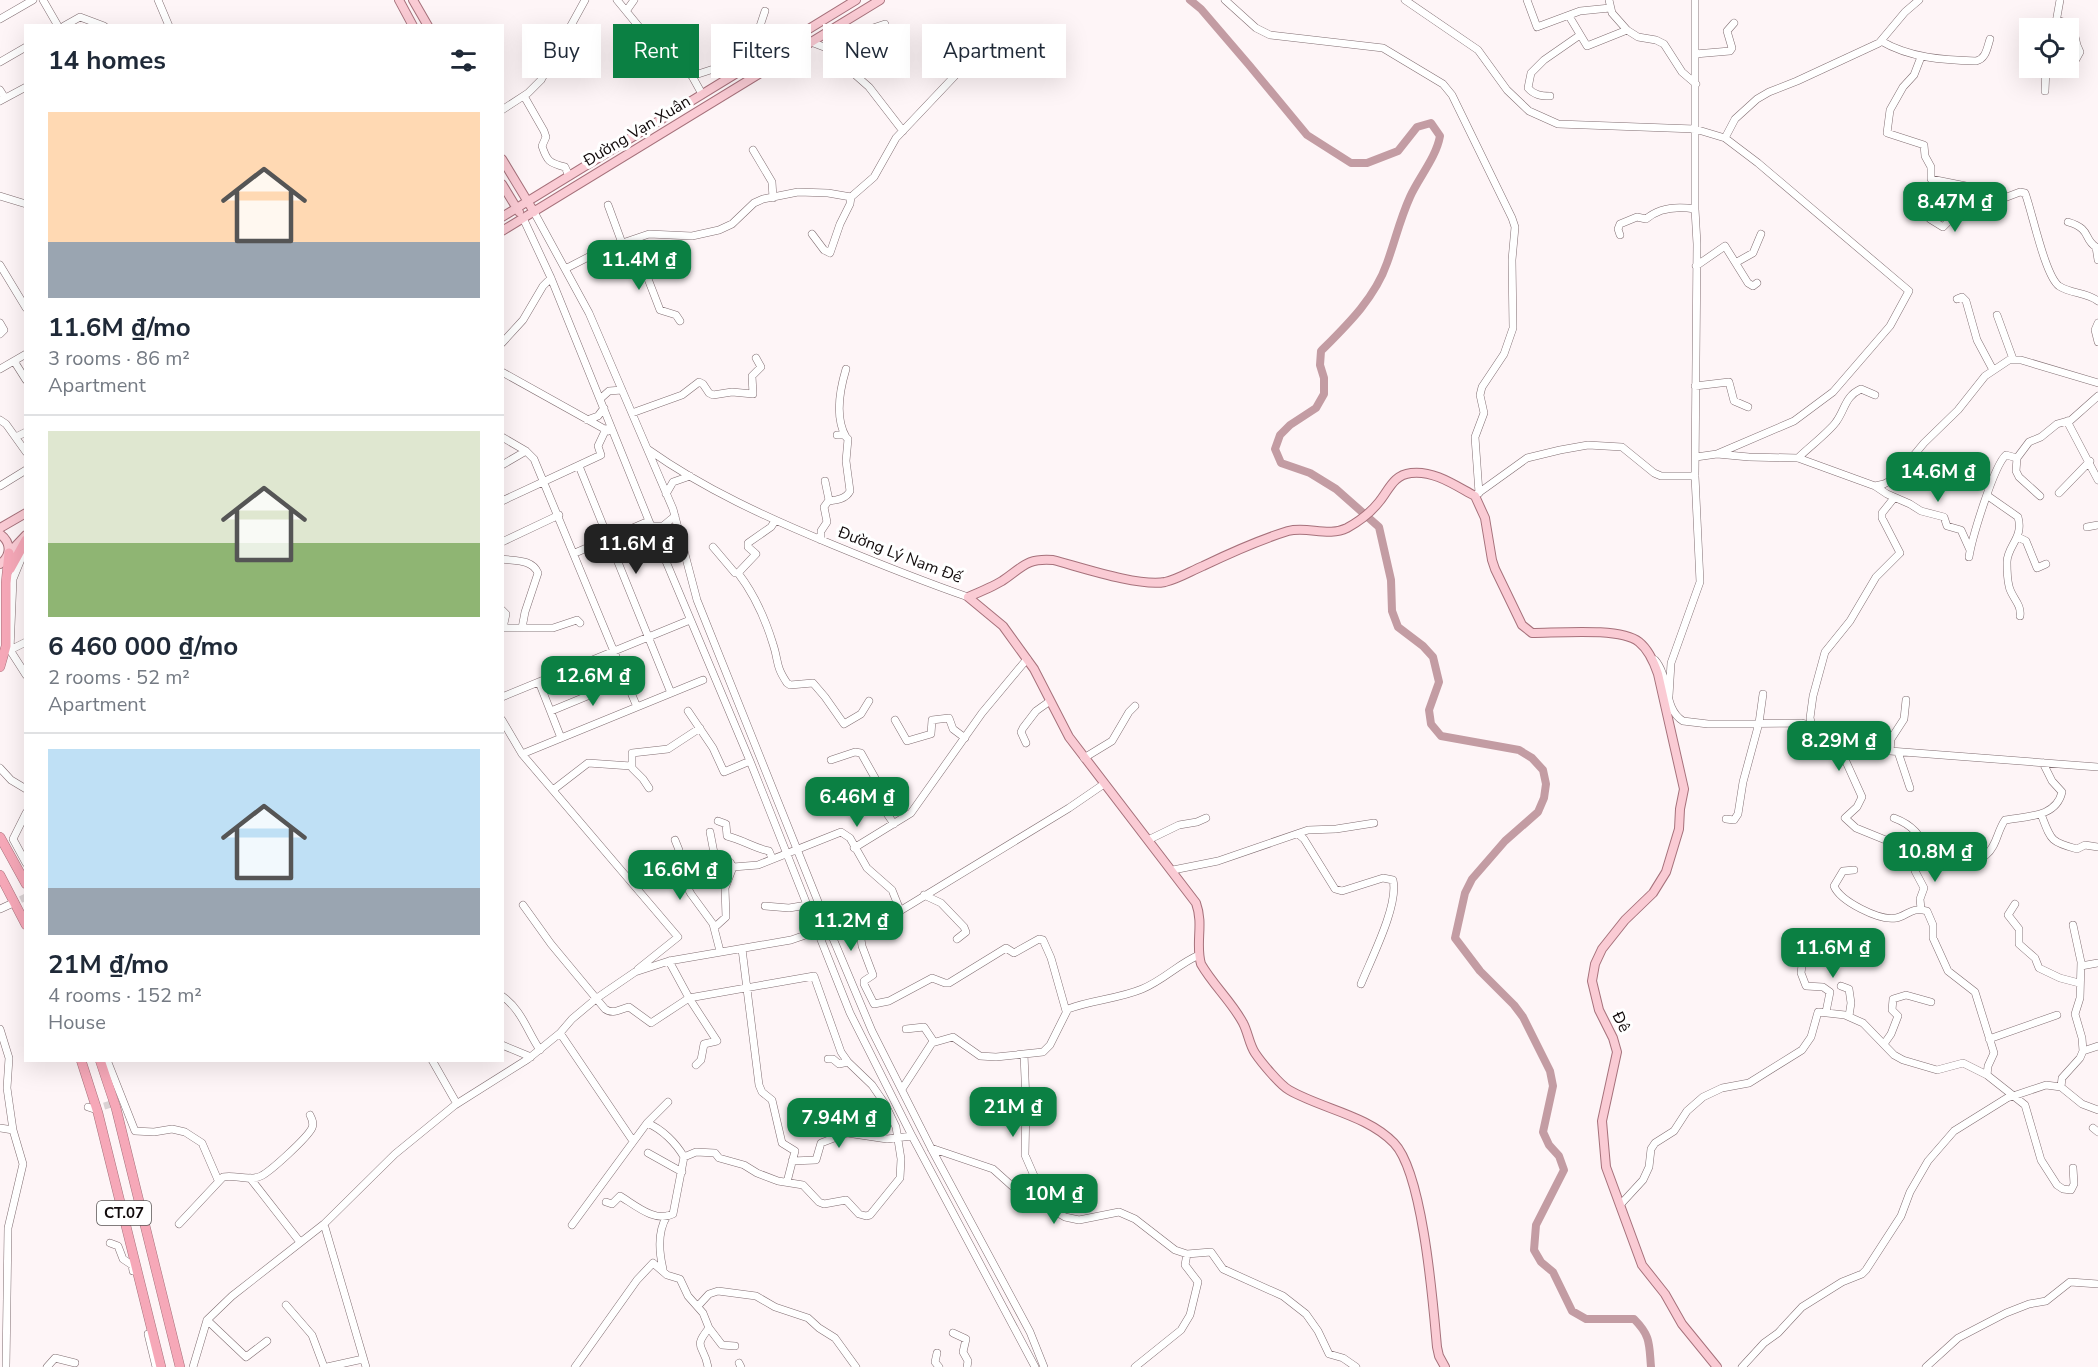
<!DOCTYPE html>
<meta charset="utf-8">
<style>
:root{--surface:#fff;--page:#f6f6f7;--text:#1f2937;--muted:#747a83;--line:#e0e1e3;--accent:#0b8043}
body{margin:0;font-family:"Nunito Sans",sans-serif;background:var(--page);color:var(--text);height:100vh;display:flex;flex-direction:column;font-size:22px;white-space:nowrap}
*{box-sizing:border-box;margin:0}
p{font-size:20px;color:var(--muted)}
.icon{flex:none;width:33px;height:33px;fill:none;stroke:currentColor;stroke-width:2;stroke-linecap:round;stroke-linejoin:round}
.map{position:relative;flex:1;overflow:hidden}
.side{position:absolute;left:24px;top:24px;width:480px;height:1038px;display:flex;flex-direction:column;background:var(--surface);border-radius:0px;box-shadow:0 6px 24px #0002}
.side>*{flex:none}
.guide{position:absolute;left:522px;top:24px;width:570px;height:54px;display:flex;gap:12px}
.controls{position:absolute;left:2019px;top:18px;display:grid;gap:12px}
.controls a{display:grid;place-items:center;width:60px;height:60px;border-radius:0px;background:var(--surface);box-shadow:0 6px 24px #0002;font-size:30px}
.price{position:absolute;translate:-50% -51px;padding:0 14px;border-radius:12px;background:var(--accent);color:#fff;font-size:20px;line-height:39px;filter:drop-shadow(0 2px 3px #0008)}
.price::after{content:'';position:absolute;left:50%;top:36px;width:18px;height:14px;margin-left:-9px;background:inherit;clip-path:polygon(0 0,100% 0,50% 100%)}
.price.on{background:#222;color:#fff}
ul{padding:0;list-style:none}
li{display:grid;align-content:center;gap:12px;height:318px;padding:0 24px}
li+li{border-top:2px solid var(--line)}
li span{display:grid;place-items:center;height:186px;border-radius:0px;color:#555}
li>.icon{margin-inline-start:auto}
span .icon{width:108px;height:108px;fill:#fffc;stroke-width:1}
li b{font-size:26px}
h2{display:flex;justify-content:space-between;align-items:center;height:72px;padding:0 24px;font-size:26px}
.chip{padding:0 21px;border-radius:0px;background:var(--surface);box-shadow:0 6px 24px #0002;font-size:21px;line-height:54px}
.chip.on{background:var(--accent);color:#fff}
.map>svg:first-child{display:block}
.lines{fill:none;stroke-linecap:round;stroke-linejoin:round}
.river{stroke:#c39ca3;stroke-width:8}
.minor-tunnel{stroke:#dad2d4;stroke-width:7;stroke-dasharray:7 3.5;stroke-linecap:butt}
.minor-casing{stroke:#816e72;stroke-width:8}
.major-casing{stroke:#a6717b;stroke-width:10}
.highway-casing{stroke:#a6717b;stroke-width:10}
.minor{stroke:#fff;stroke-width:7}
.major{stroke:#facbd4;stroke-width:8}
.highway{stroke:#f6a8b8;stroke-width:9}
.labels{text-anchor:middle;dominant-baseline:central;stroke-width:6;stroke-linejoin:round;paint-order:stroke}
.shield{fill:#fff;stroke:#585454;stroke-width:1.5}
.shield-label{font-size:15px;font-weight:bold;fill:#110a0b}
.street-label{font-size:16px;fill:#110a0b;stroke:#fff}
</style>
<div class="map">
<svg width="2098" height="1367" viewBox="0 0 2098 1367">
<rect width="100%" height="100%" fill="#fef5f7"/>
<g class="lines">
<path class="river" d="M1190,0L1201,9L1249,65L1307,135L1351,163H1367L1398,151L1417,127L1431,123L1440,136C1436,158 1419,177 1410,197C1400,219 1395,241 1387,263C1375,298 1347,325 1321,351L1320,365L1324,378V394L1316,408L1290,425L1280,435L1275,449L1281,463L1310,473L1336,489L1379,527L1391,580L1392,611L1398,627L1423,646L1433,657L1439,682L1429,710L1431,724L1441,736L1519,750L1532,758L1543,770L1546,784L1544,798L1538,812L1505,841L1472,879L1465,893L1455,938L1480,971L1514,1005L1523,1017L1550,1071L1553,1086L1543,1132L1549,1145L1559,1156L1564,1170L1536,1225L1534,1250L1541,1262L1553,1272L1572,1311L1586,1319H1634C1651,1336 1649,1344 1651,1367"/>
<path class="minor-tunnel" d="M11,904L26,897
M94,1109L118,1102"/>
<defs>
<path id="minor" d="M43,0L58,26
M158,0L169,26
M617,0L649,39L663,49L683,69L692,76L702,94
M1225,0L1256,28L1270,35L1383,48L1443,84L1452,95L1512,218L1515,227L1512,260L1513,328L1504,354L1482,387L1480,395L1484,413L1475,437L1479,493
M1405,0L1478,50L1507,90L1529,111L1558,124L1695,129L1725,138L1758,163L1909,291L1890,326L1833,392L1794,421L1717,454
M1527,0L1537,27L1580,11L1610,8
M1609,0L1612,13L1627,30L1638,37L1656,40L1664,44L1682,72L1696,84
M627,10L634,0
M1569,16L1587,46L1627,30
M0,19L33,0
M2057,20C2082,27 2070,34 2080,52L2075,61L2068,65
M64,26L80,17L104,26
M2055,28L2060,0
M1881,41C1910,58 1943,60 1976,61C1986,59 1987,48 1990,39
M811,42L837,52L852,72L869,87L903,131
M837,52L864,31L885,24
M1695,54L1730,51L1732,48L1727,31L1734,23
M1921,57L1914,75L1903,87L1890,110L1887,133L1924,145L1925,156L1931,167V179L1966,186L1971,202L1975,205L1991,203L2020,192L2025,193C2032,211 2045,276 2059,286C2071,294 2086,292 2098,301
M761,58L752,41L760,26L765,11
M0,62L26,47
M2046,69L2060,68
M692,76L735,62
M0,90L5,98
M2045,91L2046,68
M524,96L544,131L546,137L542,146C547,161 549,163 565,167L569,176
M1550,96C1541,96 1534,95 1528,88L1531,73L1544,60L1580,35
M0,101L26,87
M502,110L528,93L541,80L585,0
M1725,138L1735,119L1757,99L1769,92L1797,81L1879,43L1905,12L1919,0
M753,150L772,182L773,198
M0,196L26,204
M608,205L622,243
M534,212L589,313L673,509L697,600L829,929L872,1031L931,1148L1030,1332L1044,1367
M523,218L551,278L649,521L750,761L850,1013L912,1136L1035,1367
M1930,219L1943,227L1950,220L1969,213L1972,204
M2068,222C2092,229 2083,239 2096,247L2098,260
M812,234L824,250L830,253L840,224L850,204L851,197
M1620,235L1618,229L1620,224L1637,217L1646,219C1660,207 1677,206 1695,209
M633,240L660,310L676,315L680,321
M1737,262L1753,253L1761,234
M0,265L26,308
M1696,266L1725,246L1748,283L1753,286L1757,283
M565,269L602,250L649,234L692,236L719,230L732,224L754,203L763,199L798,192L828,193L851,197L874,177L896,138L967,63C988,48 1021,55 1040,42
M1957,299L1962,297L1966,301L1977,340L1993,370
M1997,315L2013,359
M0,323L4,330L0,334
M2098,323L2095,330L2098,342
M502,343L523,320L543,286L551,278
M14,361L26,380
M0,369L26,354
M846,369C840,389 835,418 846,437
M502,372L608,431
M1695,386L1729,382L1734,401L1748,407
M600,399L609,391L622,390
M632,413L682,395L699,382L703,384L709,393L713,395L732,392L753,394L752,376L761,367L756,358
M0,420L6,424L26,452
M587,420L598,416L604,408
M2067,421L2098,480
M16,437L26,432
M502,437L526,451L534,459L637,707
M649,450C704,489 768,518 831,544C877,563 922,581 968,597
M1696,457L1717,454L1749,457L1798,458L1875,486L1884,484L1895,478L1924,443L1958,410L1985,376L2009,360H2021L2098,383
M1798,458C1808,448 1829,432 1836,422C1845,410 1845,396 1861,389L1875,395
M502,465L526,451
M579,466L671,693
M0,486L26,470
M1875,486L1887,494L1910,504L1921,511L1944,517L1947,526L1961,530L1970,550
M2059,493L2090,461
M666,494L673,482L690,476
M1477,494L1527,458L1560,450L1588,445L1622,447L1654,473L1661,476H1695
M1988,496L2018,517C2024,538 2007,546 2007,562C2007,569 2007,578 2009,586C2011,597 2022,604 2020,616
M2040,496L2019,477L2016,471L2017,458L2029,442L2041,437L2057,424L2071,420L2098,396
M502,501L601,455L598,446L606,429
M829,501C837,500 846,499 850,491L846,461L848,439L844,435H837
M651,526H663L675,516
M2087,527L2098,525
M2018,537L2026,541L2037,568L2046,564
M821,540V531L827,522L824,507L829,500L825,481
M502,542L559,515
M713,547L735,573H738C755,595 765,618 773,644C779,662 775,665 787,683L790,685L813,683L825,697L844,724L861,714L869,701
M24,552L13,579L10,650L26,675
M575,553L649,521
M1969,557C1972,538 1994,465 2006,455L2017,458
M502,559C515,561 532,559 538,573L525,612L522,628
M738,573L756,554L748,547V543L771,527L775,521
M502,610L506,614L503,628
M502,628H553L577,620L580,623
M10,650L26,642
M1655,660C1670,677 1663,709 1683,721L1708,724L1801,723L1825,729L1861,745L1890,751L2098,767
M539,682L561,738
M1669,696L1671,663L1700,582L1695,476L1697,244L1695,209V0
M502,697L690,620
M551,711L626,680
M688,711L713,748L724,772L750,761
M502,720L522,754L678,937L638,969
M895,720L907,741L931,734L932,720L949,718L953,729L965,738
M1812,725L1810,718L1813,696L1825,652L1850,621L1876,577L1900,553L1882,518V513L1894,498
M1849,739L1843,755L1862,797L1857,807L1845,818L1856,828L1888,841
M1026,743L1021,732L1023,728L1036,711L1050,701
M1890,751L1891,739L1904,719L1906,700
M1898,752L1910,788
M522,754L703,680
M1084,758L1112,741L1129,712L1135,706
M831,760L855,752L861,753L879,785L877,794L879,802L894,824
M0,768L11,780L26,789
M649,788L643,779L632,768V753L668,749L700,728
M553,790L588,763L631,766
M845,790L853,796L860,807L878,799
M26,813L13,839L26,863
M2041,814C2051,840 2050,842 2077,849L2085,845L2098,847
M1894,818C1910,824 1922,834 1926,852
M1726,819L1734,820L1738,814L1743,782L1759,723L1763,694
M718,821L726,824L727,836C743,840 754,848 769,851L772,858
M710,832L715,858L730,862L733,867
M1298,834L1304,839L1335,889L1342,891L1383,878L1393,880C1399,905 1371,959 1361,984
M675,840L679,850L681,876L691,894L713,924L720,951
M1148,840L1179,825L1197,822L1206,818
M854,848L911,813L982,713L1027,659
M1926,852H1941L1963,846L1979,855H1986C1997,846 1997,831 2005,820C2026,816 2056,818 2062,792L2052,781L2043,763
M1173,870L1218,861L1308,830L1336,829L1374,823
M1854,870L1843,871L1834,886C1840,901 1879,921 1896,918C1907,916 1912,906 1927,911L1933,925V938L1948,971L1975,992L1994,1053L1988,1066L1987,1075
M924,895L941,903L964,927L966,932L957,939
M2015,904L2008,915L2019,929V944L2035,958L2039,968L2060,978L2079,983
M523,905L551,944L605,1009C613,1015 620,1009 629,1007L651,1023L689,998L814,976L841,1052L848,1062L872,1085L885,1104L896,1127L901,1159L900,1178L870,1215L866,1216L859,1214L846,1200L824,1204L819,1202L803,1185L778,1181L757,1173L744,1165L719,1158L715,1153L696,1152L684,1157
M765,906L789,908L807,905
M0,909L11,904
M1921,909L1920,899L1924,888L1915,871L1926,852
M859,926L862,946L873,975L864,981V984L874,1004L889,1001L932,978L945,983H949L1006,948L1014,953L1039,939L1043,940L1051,958L1066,1011
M715,927L726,917L725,888L733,867L758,865L841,832L850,838L867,868L892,890L900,910
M1813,942L1805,943L1801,973L1806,986L1823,987L1830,992L1826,1012
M742,949L759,1085L762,1092L772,1100L782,1143L795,1151L787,1182
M669,961L689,998L717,1041L704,1044L701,1060L696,1065
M2081,966L2098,963
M1841,986L1849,989L1851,1003L1849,1016
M502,996C522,1010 527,1031 540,1050
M0,1029L9,1058L7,1088L13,1130L23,1164L8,1228L6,1367
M906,1029L924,1027L934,1042
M560,1033L633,1141
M1989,1039L2057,1015
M1884,1044L1891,1034L1898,1016L1892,1010L1893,999L1906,995L1931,1002
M502,1045L531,1057
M2083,1051L2098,1046
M1024,1054L1026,1102L1025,1155L1035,1178L1028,1195
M828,1059H833L839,1064L848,1062
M107,1060L135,1131L154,1132L172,1129L185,1132L202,1143L218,1180
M432,1060L457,1104
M2061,1087L2062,1078L2080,1058L2083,1051L2082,1038L2075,1014L2080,998L2081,962L2073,925
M902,1089L932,1043L953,1037L980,1056L996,1057L1043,1052L1050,1045L1068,1009C1091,1000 1118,999 1142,989C1164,980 1178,964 1199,955
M88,1107L94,1109
M647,1123L668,1102
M0,1128L13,1130
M2093,1128L2098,1132
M931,1148L993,1169L1012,1186L1065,1217L1079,1220L1119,1212L1135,1219L1175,1250L1187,1254L1211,1252L1223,1269L1283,1296L1306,1314L1318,1331L1329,1354L1343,1358L1356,1367
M648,1153L682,1172
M792,1161L816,1160L821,1143L847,1133L887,1139L912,1136
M250,1178L300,1242
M1620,1205L1643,1180L1649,1167L1651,1149L1655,1143L1674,1131L1687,1111L1703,1097L1722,1088L1749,1083L1802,1050L1811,1037L1818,1012L1845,1015L1863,1023L1894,1055L1903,1060L1937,1070L1963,1063L1987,1075L2025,1105L2041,1160L2057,1185L2063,1189L2071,1190L2074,1184L2073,1168
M179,1224L223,1177C235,1174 249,1182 261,1176C271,1171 307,1138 312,1128C314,1123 312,1119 310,1115
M572,1225L647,1123C662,1129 676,1143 684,1157L673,1214C655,1223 635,1205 620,1196L612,1204L606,1202
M110,1243L118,1246L123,1259L132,1265L133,1271
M663,1269C659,1252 657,1232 667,1216
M286,1305L312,1335L324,1367
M698,1306L709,1294L718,1291L756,1296L775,1307L808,1318L819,1328L835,1338L856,1367
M207,1320L246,1357L267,1341
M709,1328L722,1345L735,1346
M953,1333L966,1339L963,1352L968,1361L967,1367
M148,1334L156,1367
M937,1353L935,1362L939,1367
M739,1363L741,1367
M47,1367L55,1358L75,1363
M193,1367L207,1320L232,1296L324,1224
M327,1367L363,1359
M366,1367L324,1224L395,1154L455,1105L528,1059L560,1033L572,1019L597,998L635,972L669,961L791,940L817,931L875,924L885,920L1069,808L1104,784
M575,1367L637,1280L653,1263L667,1275L680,1279L688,1296L703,1313L709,1328C692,1349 704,1344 708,1367
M1135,1367L1181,1330L1190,1315L1198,1282L1185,1265L1187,1254
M1742,1367L1764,1343L1778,1333L1802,1307L1842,1282L1862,1274L1866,1270L1901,1216L1910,1192L1928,1161L1954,1131L2007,1098L2046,1085L2061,1087L2082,1104L2098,1110
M1926,1367L1958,1338L2006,1313L2029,1304L2046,1301L2070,1282L2098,1284"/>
<path id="major" d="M399,0L413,26
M413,0L428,26
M502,159L534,212
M502,184L519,212
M502,217L856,0
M502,231L880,0
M0,528L26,513
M0,534C12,543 11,556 0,564
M9,553L26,535
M1445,1367L1439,1356L1437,1347C1433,1303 1423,1173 1394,1143C1367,1115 1322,1109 1289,1090C1280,1085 1261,1062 1255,1053C1249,1044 1248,1032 1243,1023C1232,1002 1213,985 1201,964C1195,943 1204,925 1196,903L1069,737L1034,669L1003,626L968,597C980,592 992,587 1002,581C1023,567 1026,558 1053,560C1080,567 1139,587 1165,582C1178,579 1191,571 1203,566C1230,553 1259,540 1288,531C1307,526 1329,537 1347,528C1358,522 1371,512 1379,502C1389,490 1393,475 1411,473C1434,470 1456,486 1475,496L1485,518L1492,560L1495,569L1522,625L1532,633C1558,633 1620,627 1639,642C1649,650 1654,662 1658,674L1684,789L1680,809L1679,829L1666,872L1653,893L1625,920L1602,949L1595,964L1592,981L1599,1010L1613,1038L1617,1052L1602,1121L1606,1167L1642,1265L1665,1294L1682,1324L1717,1367"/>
<path id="highway" d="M10,569L26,540
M0,667L6,646V583L9,553
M0,837L26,884
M0,875L26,925
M81,1060L98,1113L161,1367
M100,1060L116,1108L180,1367"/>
</defs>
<use href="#minor" class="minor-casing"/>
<use href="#major" class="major-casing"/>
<use href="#highway" class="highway-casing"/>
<use href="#minor" class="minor"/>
<use href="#major" class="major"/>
<use href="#highway" class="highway"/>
</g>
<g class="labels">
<rect class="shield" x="97" y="1201" width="54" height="24" rx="4.5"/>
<g class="shield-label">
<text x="124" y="1213">CT.07</text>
</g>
<g class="street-label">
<text transform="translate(637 131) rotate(-31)">Đường Vạn Xuân</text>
<text transform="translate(900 555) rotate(21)">Đường Lý Nam Đế</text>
<text transform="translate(1621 1022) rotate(64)">Đê</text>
</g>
</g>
</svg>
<div class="controls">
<a><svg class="icon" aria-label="locate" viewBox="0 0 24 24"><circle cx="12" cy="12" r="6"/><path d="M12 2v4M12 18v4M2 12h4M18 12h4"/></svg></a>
</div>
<b class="price" style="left:1955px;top:233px">8.47M ₫</b>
<b class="price" style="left:639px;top:291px">11.4M ₫</b>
<b class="price" style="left:1938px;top:503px">14.6M ₫</b>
<b class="price on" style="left:636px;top:575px">11.6M ₫</b>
<b class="price" style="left:593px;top:707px">12.6M ₫</b>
<b class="price" style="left:1839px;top:772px">8.29M ₫</b>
<b class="price" style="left:857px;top:828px">6.46M ₫</b>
<b class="price" style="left:1935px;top:883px">10.8M ₫</b>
<b class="price" style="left:680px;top:901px">16.6M ₫</b>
<b class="price" style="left:851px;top:952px">11.2M ₫</b>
<b class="price" style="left:1833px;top:979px">11.6M ₫</b>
<b class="price" style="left:1013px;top:1138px">21M ₫</b>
<b class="price" style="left:839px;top:1149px">7.94M ₫</b>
<b class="price" style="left:1054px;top:1225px">10M ₫</b>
<div class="guide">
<a class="chip">Buy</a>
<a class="chip on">Rent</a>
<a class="chip">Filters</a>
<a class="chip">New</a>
<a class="chip">Apartment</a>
</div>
<section class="side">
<h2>14 homes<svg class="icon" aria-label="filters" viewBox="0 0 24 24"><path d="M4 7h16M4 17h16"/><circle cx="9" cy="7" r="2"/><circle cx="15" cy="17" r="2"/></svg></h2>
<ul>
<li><span style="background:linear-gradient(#ffd9b3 70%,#9aa5b1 0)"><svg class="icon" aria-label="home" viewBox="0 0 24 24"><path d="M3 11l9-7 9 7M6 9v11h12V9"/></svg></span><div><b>11.6M ₫/mo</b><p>3 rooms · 86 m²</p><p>Apartment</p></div></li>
<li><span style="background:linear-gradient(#dfe7d0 60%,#8fb573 0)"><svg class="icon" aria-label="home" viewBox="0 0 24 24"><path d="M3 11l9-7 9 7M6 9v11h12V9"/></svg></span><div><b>6 460 000 ₫/mo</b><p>2 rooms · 52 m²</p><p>Apartment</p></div></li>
<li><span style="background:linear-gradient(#bfe0f5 75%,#9aa5b1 0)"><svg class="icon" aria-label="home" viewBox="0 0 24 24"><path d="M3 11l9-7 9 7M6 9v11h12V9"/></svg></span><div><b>21M ₫/mo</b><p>4 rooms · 152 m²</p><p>House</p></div></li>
</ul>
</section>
</div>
